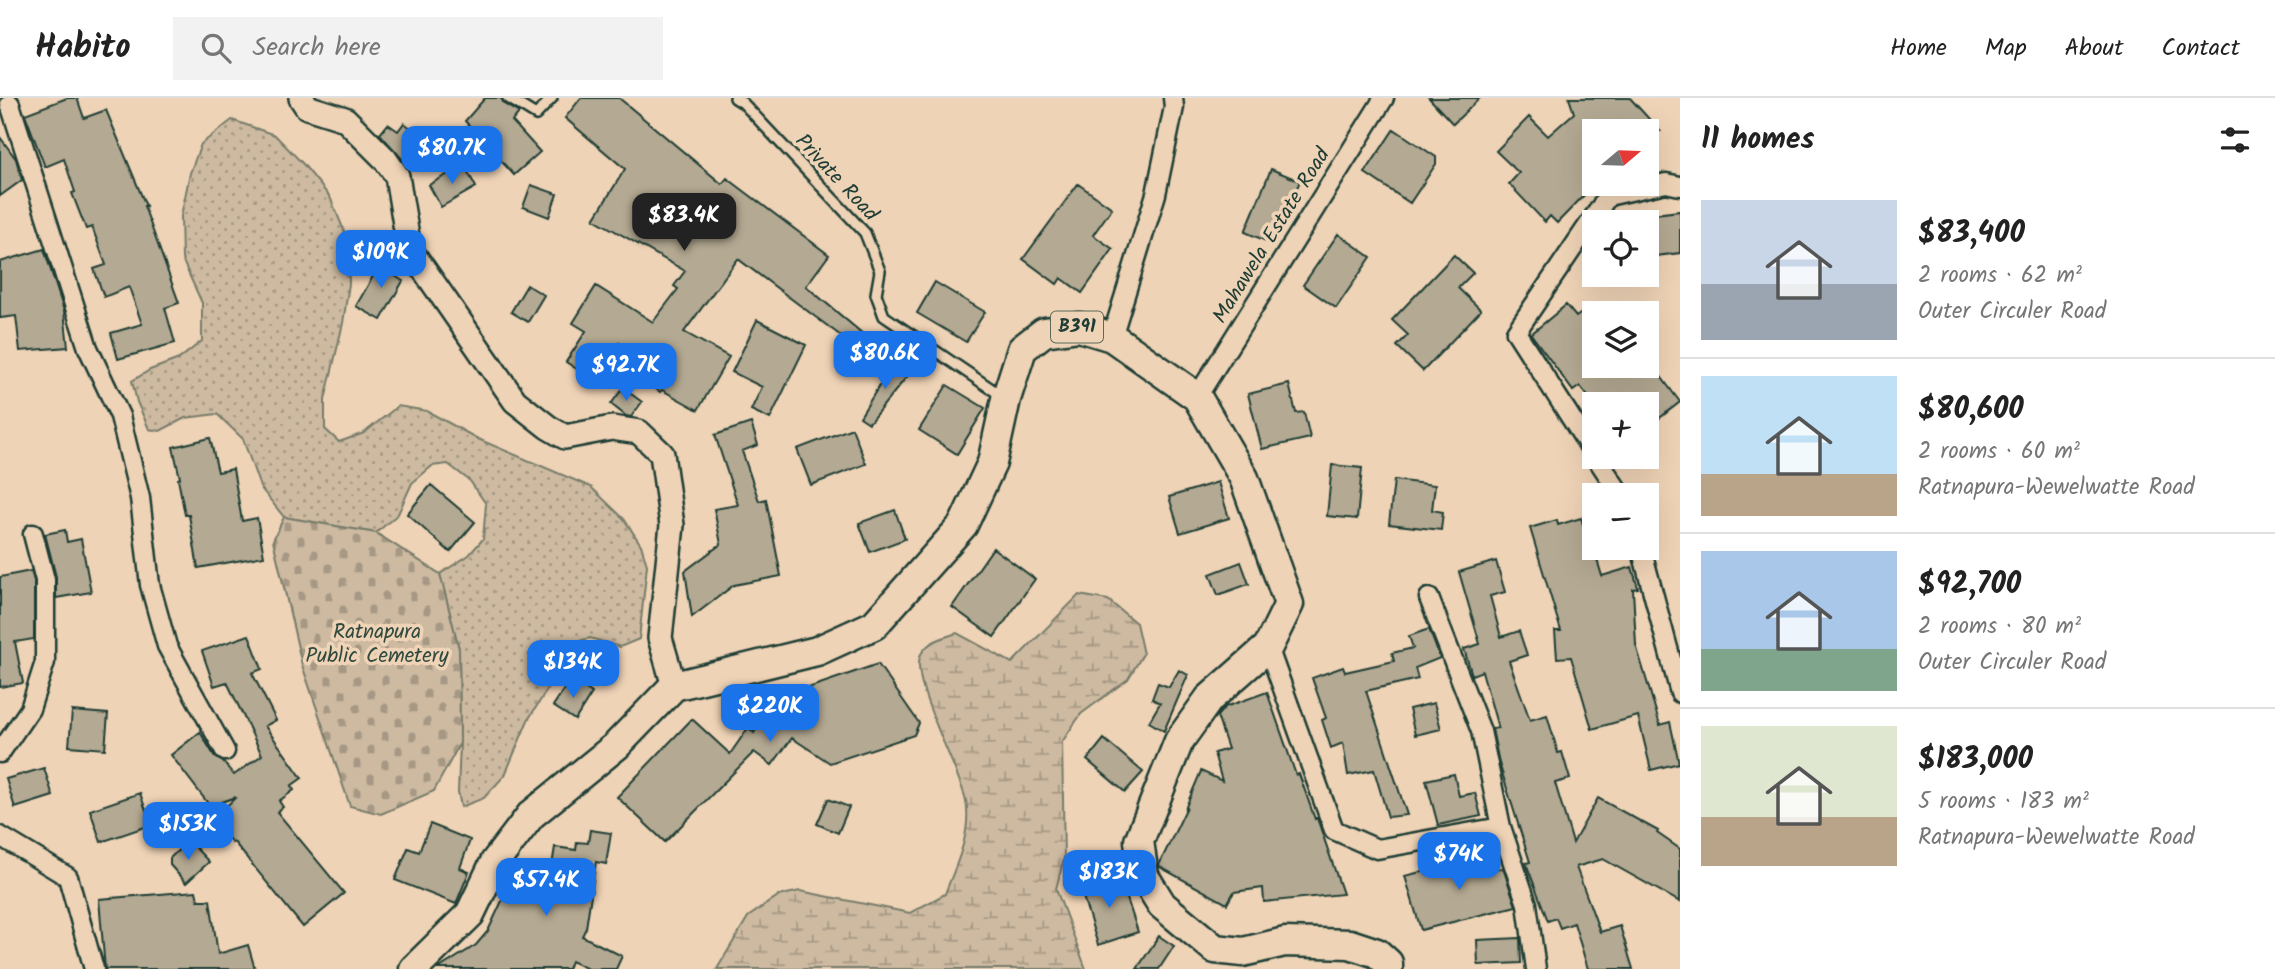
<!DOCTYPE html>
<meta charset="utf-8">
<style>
:root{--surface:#fff;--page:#f2f2f2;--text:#222;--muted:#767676;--line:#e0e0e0;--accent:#1a73e8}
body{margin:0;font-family:Kalam,sans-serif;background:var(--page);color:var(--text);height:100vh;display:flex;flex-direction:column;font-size:26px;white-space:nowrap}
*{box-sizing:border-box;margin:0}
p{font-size:23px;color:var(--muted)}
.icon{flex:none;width:38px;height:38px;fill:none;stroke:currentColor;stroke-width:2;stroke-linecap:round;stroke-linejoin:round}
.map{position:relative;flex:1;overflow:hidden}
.details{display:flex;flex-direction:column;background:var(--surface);width:595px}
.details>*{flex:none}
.needle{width:46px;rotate:71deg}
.buttons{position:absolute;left:1582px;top:21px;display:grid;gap:14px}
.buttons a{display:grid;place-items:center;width:77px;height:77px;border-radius:0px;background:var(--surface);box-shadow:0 7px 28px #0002;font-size:35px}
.price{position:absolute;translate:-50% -60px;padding:0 16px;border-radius:14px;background:var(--accent);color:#fff;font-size:23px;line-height:46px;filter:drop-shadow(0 2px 4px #0008)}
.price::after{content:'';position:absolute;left:50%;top:42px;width:21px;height:16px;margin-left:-10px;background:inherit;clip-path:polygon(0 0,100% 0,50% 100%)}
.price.selected{background:#222;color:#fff}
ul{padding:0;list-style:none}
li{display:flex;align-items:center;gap:21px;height:175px;padding:0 21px}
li+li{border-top:2px solid var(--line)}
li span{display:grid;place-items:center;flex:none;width:196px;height:140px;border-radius:0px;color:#555}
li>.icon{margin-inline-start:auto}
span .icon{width:84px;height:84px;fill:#fffc;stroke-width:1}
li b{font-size:30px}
h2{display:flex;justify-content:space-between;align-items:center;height:84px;padding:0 21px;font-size:30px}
header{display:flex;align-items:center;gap:42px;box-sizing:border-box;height:98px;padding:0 35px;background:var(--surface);border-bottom:2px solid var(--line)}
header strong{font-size:33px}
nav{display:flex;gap:38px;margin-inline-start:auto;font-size:24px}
.search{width:490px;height:63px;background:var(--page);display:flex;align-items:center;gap:18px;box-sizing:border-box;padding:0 24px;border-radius:0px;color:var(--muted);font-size:26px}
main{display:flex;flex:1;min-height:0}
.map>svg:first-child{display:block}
.grass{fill:url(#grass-dots);stroke:#767c6a;stroke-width:2}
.wetland{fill:url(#wetland-marsh);stroke:#767c6a;stroke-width:2}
.cemetery{fill:url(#cemetery-stones);stroke:#767c6a;stroke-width:2}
.building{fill:#b4a992;stroke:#1f3d34;stroke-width:2}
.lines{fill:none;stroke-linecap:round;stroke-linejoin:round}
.service-casing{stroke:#1f3d34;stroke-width:14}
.minor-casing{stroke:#1f3d34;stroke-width:23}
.tertiary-casing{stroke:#1f3d34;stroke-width:28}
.primary-casing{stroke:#1f3d34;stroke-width:33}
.service{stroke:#efd3b6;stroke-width:9}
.minor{stroke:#efd3b6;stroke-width:18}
.tertiary{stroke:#efd3b6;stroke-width:23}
.primary{stroke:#efd3b6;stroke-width:28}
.labels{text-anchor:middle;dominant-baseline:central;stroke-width:7;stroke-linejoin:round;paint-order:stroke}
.shield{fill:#efd3b6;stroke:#5d6a5b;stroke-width:2}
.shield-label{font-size:19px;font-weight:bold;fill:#1f3d34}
.street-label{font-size:21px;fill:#1f3d34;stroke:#efd3b6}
.park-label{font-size:21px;fill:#304a3f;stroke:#efd3b6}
</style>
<header>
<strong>Habito</strong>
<div class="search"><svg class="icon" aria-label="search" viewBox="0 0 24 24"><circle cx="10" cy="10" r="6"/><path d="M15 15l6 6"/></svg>Search here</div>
<nav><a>Home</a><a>Map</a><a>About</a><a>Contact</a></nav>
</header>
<main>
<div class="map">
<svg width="1680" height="871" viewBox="0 0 1680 871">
<defs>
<pattern id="grass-dots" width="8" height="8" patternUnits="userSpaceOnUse" patternTransform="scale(1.75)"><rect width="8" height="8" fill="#cdbaa1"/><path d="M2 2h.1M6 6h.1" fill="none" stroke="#a69884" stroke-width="1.8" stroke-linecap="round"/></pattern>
<pattern id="wetland-marsh" width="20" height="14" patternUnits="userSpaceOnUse" patternTransform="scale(1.75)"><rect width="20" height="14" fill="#cdbaa1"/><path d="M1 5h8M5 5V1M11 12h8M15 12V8" fill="none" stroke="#a69884"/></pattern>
<pattern id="cemetery-stones" width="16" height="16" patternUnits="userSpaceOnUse" patternTransform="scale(1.75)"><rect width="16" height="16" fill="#cdbaa1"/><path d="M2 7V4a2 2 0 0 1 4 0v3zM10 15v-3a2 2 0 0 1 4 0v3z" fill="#a69884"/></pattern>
</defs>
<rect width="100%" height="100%" fill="#efd3b6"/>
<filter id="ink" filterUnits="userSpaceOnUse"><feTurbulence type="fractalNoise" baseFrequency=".0143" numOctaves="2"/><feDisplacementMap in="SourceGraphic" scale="14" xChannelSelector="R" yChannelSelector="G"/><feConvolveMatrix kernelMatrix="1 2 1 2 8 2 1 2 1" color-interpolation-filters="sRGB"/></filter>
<g filter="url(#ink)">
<path class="grass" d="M232,22L275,37L303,66L330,99L348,142L349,186L343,225L325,302V331L339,344L364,335L398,308L427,313L478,341L591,389L624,421L641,447L647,467L639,541L620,549L590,540L569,546L549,564L550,587L528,622L505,677L484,700L461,709L458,694L460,645L459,551L440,476L469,457L483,441L486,406L470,383L448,366L432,368L412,385L398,416L376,435L284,419L260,389L243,341L217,316L185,320L160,333L149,331L137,304L132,283L150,272L179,261L202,243V205L182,161L181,118L190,75L201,46Z"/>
<path class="wetland" d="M1079,497L1108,502L1136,525L1143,556L1128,581L1081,616L1062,644L1064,760L1056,791L1086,871H717L748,819L778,798L800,793L910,815L945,796C956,767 972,735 966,703C960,672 908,581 921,556C929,542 943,540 957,535L1012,565Z"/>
<path class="cemetery" d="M284,419L376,435L440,476L459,551L460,645L434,693L381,716L350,708L302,567L273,442Z"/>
<path class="building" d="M67,0H77L84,20L106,12L146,108H144L179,205L165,210L175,245L118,261L111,235L142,226L129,189L104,199L94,171L106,167L92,129L86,131L72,95L75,94L64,61L45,69L25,16Z
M485,0H501L504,6L519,15L512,23L540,54L514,77L465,23Z
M581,0H619L722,86L727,80L829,157L806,188L870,242L861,253L738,161L684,234L729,259L698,312L662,292L660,294L644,283L654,268L619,245L595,283L566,264L586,233L573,225L596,188L653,224L678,191L674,188L685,173L594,121L625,71L565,20Z
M1429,0H1480L1453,26Z
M1569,0H1630L1660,33H1594V87L1557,125L1550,118L1545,124L1509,86L1519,75L1496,53L1529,19L1548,38L1574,15Z
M404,25L430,44L411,71L380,36L388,26L398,33Z
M1394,31L1436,59V66L1410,105L1365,75Z
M0,39L16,61L22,82L0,98Z
M464,67L476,89L441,109L429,87Z
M1271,71L1300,83L1273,146L1245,134Z
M1078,86L1112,110L1093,137L1113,151L1082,195L1061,180L1057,186L1023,161Z
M531,87L557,96L549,119L523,109Z
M1680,113V155L1647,159V117Z
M1338,136L1371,159L1336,210L1303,187Z
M44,151L64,213L68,249L20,253L16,218L0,220V164Z
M1454,157L1473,175L1458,190L1481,212L1423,273L1397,248L1408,237L1392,222Z
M384,159L400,168L395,178L403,183L381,222L356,208Z
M935,184L985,214L966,244L917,215Z
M527,187L544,197L528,224L511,214Z
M1566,207L1576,219L1587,211L1594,220V268H1653L1680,304L1647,330V306H1594L1580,288L1573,293L1531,236Z
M757,222L806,247L770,321L751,312L762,289L732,274Z
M895,262L910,275L869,325L860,319Z
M1289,286L1296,315L1304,314L1310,340L1262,351L1248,296Z
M947,287L985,310L957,356L919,332Z
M623,290L642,304L631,319L626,318L611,306Z
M751,325L758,347L742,353L759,403L766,401L781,478L734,487L692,519L685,473L721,446L714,411L738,407L715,337Z
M852,330L866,366L811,387L797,351Z
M210,340L218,374L233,371L242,423L257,420L264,458L198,470L189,417H185L178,381L180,380L173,349Z
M1332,367L1362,370L1357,421L1327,418Z
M1394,382L1435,387L1432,412L1443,414L1441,432L1389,426Z
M1218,384L1229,420L1180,435L1169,399Z
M431,387L475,424L450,454L407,416Z
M895,412L905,441L870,454L859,425Z
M1581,420L1586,436L1589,435L1602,478L1632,469L1638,490L1633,491L1636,547L1660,627L1670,624L1679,665L1651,672L1638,618L1592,631L1571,559L1557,560L1555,533H1561L1530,430L1557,422L1558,427Z
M65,432L67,444L81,441L91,494L56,500V479L45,436Z
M993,450L1035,481L994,539L952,509Z
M1496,463L1505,494L1490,498L1501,539L1519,533L1527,557L1509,563L1530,622L1547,617L1558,655L1562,654L1570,681L1555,685L1573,745L1598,700L1658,733L1657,735L1680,751V804L1603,761L1576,769L1600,834L1620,828L1633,871H1588L1574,825L1560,830L1556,820L1548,823L1526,765L1530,764L1499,665L1492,631L1498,630L1482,573L1472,577L1464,551L1480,546L1459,474Z
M1241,464L1249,486L1218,497L1210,476Z
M31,473L34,483V541L15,544L23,585L0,589V479Z
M1429,531L1440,560L1415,570L1418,581L1366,593L1407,717L1388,719L1374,672L1348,677L1343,645L1331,650L1322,622L1326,620L1312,580L1343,569L1345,574L1394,563L1392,555L1413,550L1409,538Z
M249,537L262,571L252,575L276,622L265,628L302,680L291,688L294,692L279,703L283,709L277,714L344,795L303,829L234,744L232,745L214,720L236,699L210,708L171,657L200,634L215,659L223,664L234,677L262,657L227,584L214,588L202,553Z
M878,566L919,625L914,637L830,665L792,640L772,667L754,654L665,744L617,699L692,621L730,656L748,630L754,635L773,602Z
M1179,572L1188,577L1164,633L1149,624L1160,605L1152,601L1158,585L1169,589Z
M571,581L592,595L575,622L553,608Z
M1267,594L1296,677L1299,676L1315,721L1317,720L1343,796L1264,804L1263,790L1234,794L1227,806L1160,769L1159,767L1186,711H1185L1201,673L1222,683L1214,655L1228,651L1217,618L1225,609Z
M1434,605L1441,631L1415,637L1409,611Z
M72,613L108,616L105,651L69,648Z
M1104,641L1143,674L1125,694L1087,662Z
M44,670L53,698L15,710L6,681Z
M1454,676L1459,698L1475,695L1481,718L1438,727L1426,682Z
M140,695L151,727L101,744L90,712Z
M828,701L849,709L838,735L817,726Z
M430,726L470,742L460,770L469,774L456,806L395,782L408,750L419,754Z
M590,732L611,735L606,766L596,764L586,830L582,838L622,858L616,871H588L571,863L568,871H438L476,847L488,833L508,790L510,774L550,780L555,749L576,752L577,744L588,745Z
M185,746H192L209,764L186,785L170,767V760Z
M1491,756L1495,771L1503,770L1516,808L1421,832L1405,778Z
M1119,776L1138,834L1098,847L1080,789Z
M196,793L198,802H210L218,856L248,847L255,871H105L99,801Z
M1159,838L1174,848L1159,871H1137Z
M1520,840L1521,865L1478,867L1477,842Z"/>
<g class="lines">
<defs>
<path id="service" d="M508,0L536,17L552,0
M735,0L743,5L865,135L880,173L876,196L884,218L1002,298"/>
<path id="minor" d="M10,6L88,250L120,318L140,400L150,487L167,548L225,653
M1112,239L1156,96L1174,9L1173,0
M1197,299L1384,0
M1594,356L1516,234L1608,98L1666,85L1680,88
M1596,359L1621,397
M1641,450L1680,595
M1429,500L1481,633L1501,729L1527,806L1536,871
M1268,549L1334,732L1377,751L1501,729
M0,655L30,611L45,564V482L33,436
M0,738L68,779L94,871"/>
<path id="tertiary" d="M301,0L307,9L345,21L385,61L397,78L409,150L515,303L548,329L565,339L612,330L639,334L662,356L672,427L660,540L674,588"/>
<path id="primary" d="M414,871L470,816L495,764L531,717L616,648L674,588L817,553L874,527L963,427L992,365L1006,301L1022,251L1044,234L1079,229L1112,239L1197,299L1244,380L1289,506L1268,549L1209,601L1179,643L1139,743L1144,778L1162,807L1215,851L1243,854L1285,844L1350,846L1377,855L1388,865V871"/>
</defs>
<use href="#service" class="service-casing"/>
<use href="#minor" class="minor-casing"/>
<use href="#tertiary" class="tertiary-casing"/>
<use href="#primary" class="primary-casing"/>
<use href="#service" class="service"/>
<use href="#minor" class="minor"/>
<use href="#tertiary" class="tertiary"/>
<use href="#primary" class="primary"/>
</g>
</g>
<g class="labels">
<rect class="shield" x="1051" y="213.5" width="52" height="31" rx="5"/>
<g class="shield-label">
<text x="1077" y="229">B391</text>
</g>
<g class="street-label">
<text transform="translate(836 80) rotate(47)">Private Road</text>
<text transform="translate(1272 138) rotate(-58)">Mahawela Estate Road</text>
</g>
<g class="park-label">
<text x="377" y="534">Ratnapura<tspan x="377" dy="24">Public Cemetery</tspan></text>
</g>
</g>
</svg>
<div class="buttons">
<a><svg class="needle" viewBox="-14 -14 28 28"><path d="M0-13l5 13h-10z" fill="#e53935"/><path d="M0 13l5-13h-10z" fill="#767676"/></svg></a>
<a><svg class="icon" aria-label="locate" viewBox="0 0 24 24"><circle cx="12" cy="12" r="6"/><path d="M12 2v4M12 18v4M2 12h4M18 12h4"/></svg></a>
<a><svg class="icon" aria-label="layers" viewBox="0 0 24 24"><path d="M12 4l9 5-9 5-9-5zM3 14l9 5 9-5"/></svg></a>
<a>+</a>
<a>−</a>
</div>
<b class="price" style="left:452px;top:88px">$80.7K</b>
<b class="price selected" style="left:684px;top:155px">$83.4K</b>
<b class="price" style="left:381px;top:192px">$109K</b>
<b class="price" style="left:885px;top:293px">$80.6K</b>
<b class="price" style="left:626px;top:305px">$92.7K</b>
<b class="price" style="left:573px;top:602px">$134K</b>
<b class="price" style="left:770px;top:646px">$220K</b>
<b class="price" style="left:188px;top:764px">$153K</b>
<b class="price" style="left:1459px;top:794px">$74K</b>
<b class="price" style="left:1109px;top:812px">$183K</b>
<b class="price" style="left:546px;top:820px">$57.4K</b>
</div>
<section class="details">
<h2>11 homes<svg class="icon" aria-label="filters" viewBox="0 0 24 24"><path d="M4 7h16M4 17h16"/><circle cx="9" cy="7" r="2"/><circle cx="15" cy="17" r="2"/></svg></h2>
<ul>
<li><span style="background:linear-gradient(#c9d6e8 60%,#9aa5b1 0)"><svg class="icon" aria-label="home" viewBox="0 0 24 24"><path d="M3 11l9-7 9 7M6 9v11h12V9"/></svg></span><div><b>$83,400</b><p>2 rooms · 62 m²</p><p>Outer Circuler Road</p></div></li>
<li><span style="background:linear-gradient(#bfe0f5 70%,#b9a48a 0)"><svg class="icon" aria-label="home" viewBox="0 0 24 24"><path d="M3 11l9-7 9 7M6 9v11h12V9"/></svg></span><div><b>$80,600</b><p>2 rooms · 60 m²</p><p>Ratnapura-Wewelwatte Road</p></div></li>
<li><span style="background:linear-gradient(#a9c7e8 70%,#7fa58c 0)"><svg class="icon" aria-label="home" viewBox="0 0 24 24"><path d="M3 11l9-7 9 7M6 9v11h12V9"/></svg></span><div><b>$92,700</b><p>2 rooms · 80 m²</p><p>Outer Circuler Road</p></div></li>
<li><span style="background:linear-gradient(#dfe7d0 65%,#b9a48a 0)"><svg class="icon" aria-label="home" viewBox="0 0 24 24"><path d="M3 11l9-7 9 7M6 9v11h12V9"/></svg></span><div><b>$183,000</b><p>5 rooms · 183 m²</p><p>Ratnapura-Wewelwatte Road</p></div></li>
</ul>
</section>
</main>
